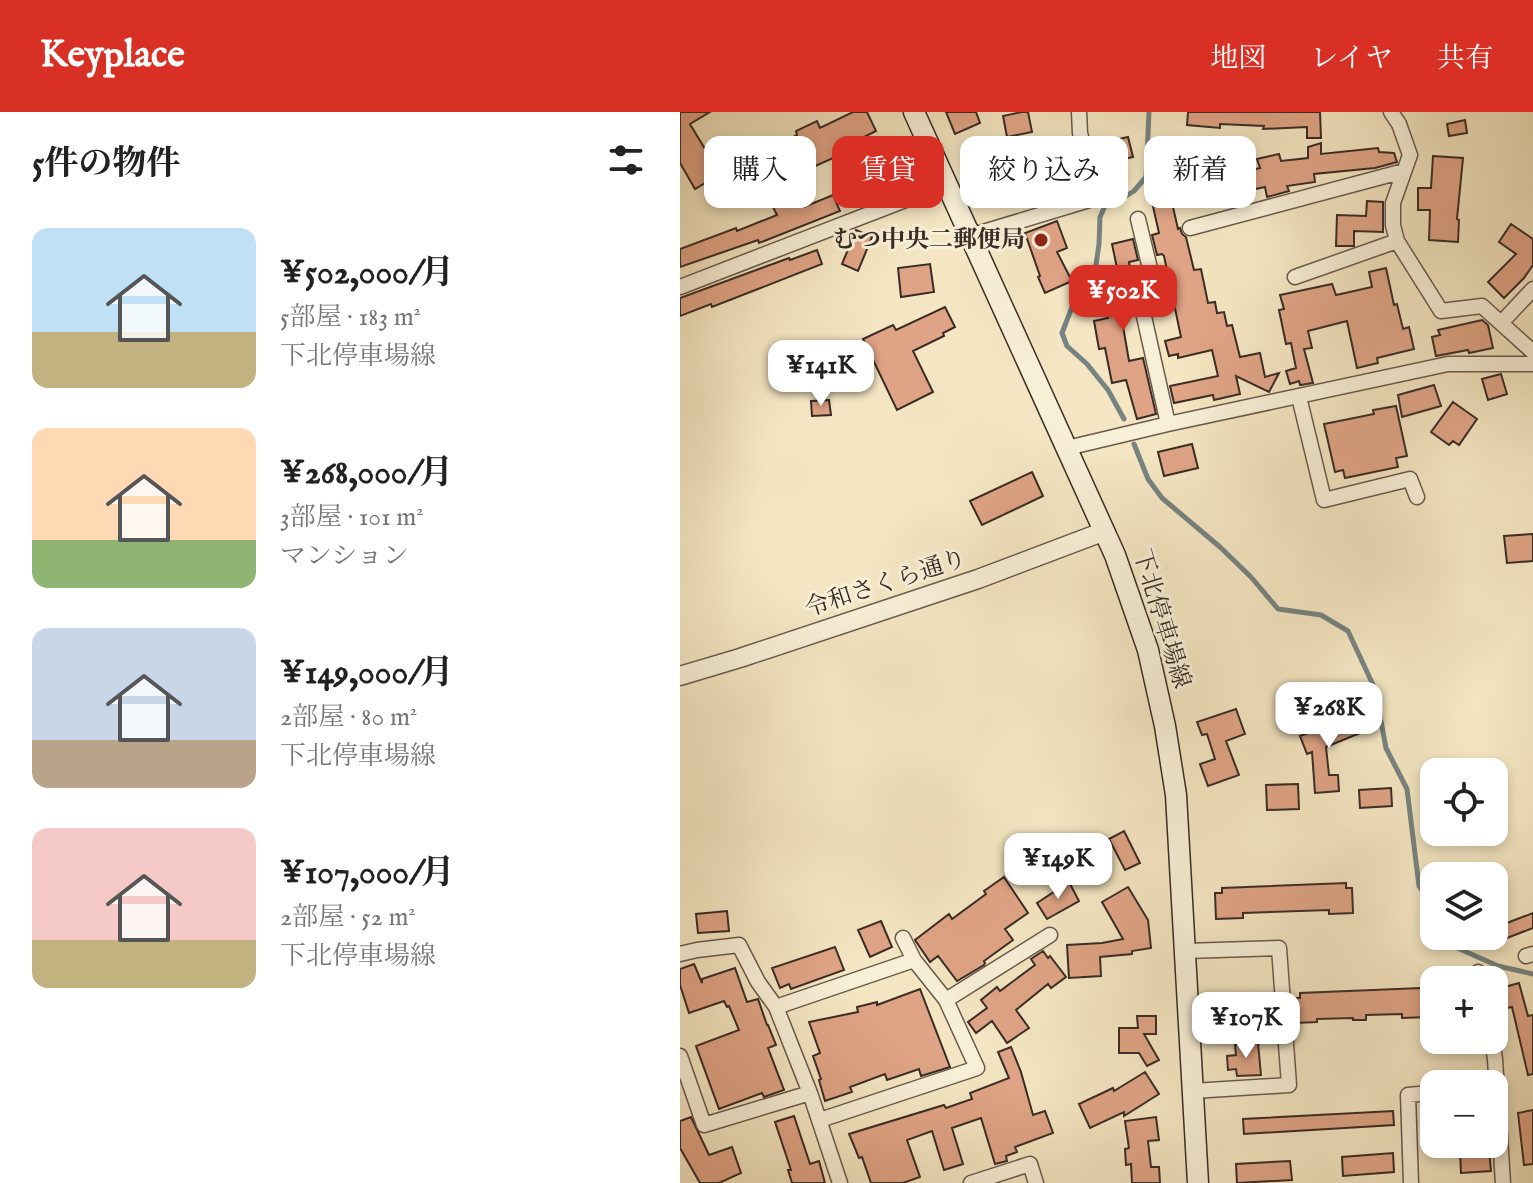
<!DOCTYPE html>
<html lang="ja">
<meta charset="utf-8">
<style>
:root{--surface:#fff;--page:#f2f2f2;--text:#222;--muted:#767676;--accent:#d93025}
body{margin:0;font-family:"IM FELL English","Noto Serif JP",serif;background:var(--page);color:var(--text);height:100vh;display:flex;flex-direction:column;font-size:30px;white-space:nowrap}
*{box-sizing:border-box;margin:0}
p{font-size:26px;color:var(--muted)}
.icon{flex:none;width:44px;height:44px;fill:none;stroke:currentColor;stroke-width:2;stroke-linecap:round;stroke-linejoin:round}
.map{position:relative;flex:1;overflow:hidden}
.drawer{display:flex;flex-direction:column;background:var(--surface);width:680px}
.drawer>*{flex:none}
.banner{position:absolute;left:24px;top:24px;width:708px;height:72px;display:flex;gap:16px}
.fabs{position:absolute;left:740px;top:646px;display:grid;gap:16px}
.fabs a{display:grid;place-items:center;width:88px;height:88px;border-radius:16px;background:var(--surface);box-shadow:0 4px 12px #0003;font-size:40px}
.price{position:absolute;translate:-50% -68px;padding:0 18px;border-radius:16px;background:#fff;color:#222;font-size:26px;line-height:52px;filter:drop-shadow(0 2px 4px #0008)}
.price::after{content:'';position:absolute;left:50%;top:48px;width:24px;height:18px;margin-left:-12px;background:inherit;clip-path:polygon(0 0,100% 0,50% 100%)}
.price.on{background:var(--accent);color:#fff}
ul{padding:0;list-style:none}
li{display:flex;align-items:center;gap:24px;height:200px;padding:0 32px}
li span{display:grid;place-items:center;flex:none;width:224px;height:160px;border-radius:16px;color:#555}
li>.icon{margin-inline-start:auto}
span .icon{width:96px;height:96px;fill:#fffc;stroke-width:1}
li b{font-size:34px}
h2{display:flex;justify-content:space-between;align-items:center;height:96px;padding:0 32px;font-size:34px}
.chip{padding:0 28px;border-radius:16px;background:var(--surface);box-shadow:0 4px 12px #0003;font-size:28px;line-height:72px}
.chip.on{background:var(--accent);color:#fff}
header{display:flex;align-items:center;gap:48px;box-sizing:border-box;height:112px;padding:0 40px;background:var(--accent);color:#fff}
header strong{font-size:38px}
nav{display:flex;gap:44px;margin-inline-start:auto;font-size:28px}
main{display:flex;flex:1;min-height:0}
.map>svg:first-child{display:block}
.lines{fill:none;stroke-linecap:round;stroke-linejoin:round}
.stream{stroke:#768380;stroke-width:5}
.building{fill:#dfa485;stroke:#392c26;stroke-width:2}
.minor-casing{stroke:#685a4d;stroke-width:17}
.tertiary-casing{stroke:#685a4d;stroke-width:21}
.secondary-casing{stroke:#392c26;stroke-width:23}
.minor{stroke:#f8efd7;stroke-width:14}
.tertiary{stroke:#f8efd7;stroke-width:18}
.secondary{stroke:#f8efd7;stroke-width:20}
.poi-dot{fill:#8f2418;stroke:#f8efd7;stroke-width:3}
.labels{text-anchor:middle;dominant-baseline:central;stroke-width:6;stroke-linejoin:round;paint-order:stroke}
.poi-label{font-size:24px;font-weight:bold;fill:#392c26;stroke:#f8efd7;text-anchor:end}
.street-label{font-size:24px;fill:#392c26;stroke:#f8efd7}
</style>
<header>
<strong>Keyplace</strong>
<nav><a>地図</a><a>レイヤ</a><a>共有</a></nav>
</header>
<main>
<section class="drawer">
<h2>5件の物件<svg class="icon" aria-label="filters" viewBox="0 0 24 24"><path d="M4 7h16M4 17h16"/><circle cx="9" cy="7" r="2"/><circle cx="15" cy="17" r="2"/></svg></h2>
<ul>
<li><span style="background:linear-gradient(#bfe0f5 65%,#c2b280 0)"><svg class="icon" aria-label="home" viewBox="0 0 24 24"><path d="M3 11l9-7 9 7M6 9v11h12V9"/></svg></span><div><b>¥502,000/月</b><p>5部屋 · 183 m²</p><p>下北停車場線</p></div></li>
<li><span style="background:linear-gradient(#ffd9b3 70%,#8fb573 0)"><svg class="icon" aria-label="home" viewBox="0 0 24 24"><path d="M3 11l9-7 9 7M6 9v11h12V9"/></svg></span><div><b>¥268,000/月</b><p>3部屋 · 101 m²</p><p>マンション</p></div></li>
<li><span style="background:linear-gradient(#c9d6e8 70%,#b9a48a 0)"><svg class="icon" aria-label="home" viewBox="0 0 24 24"><path d="M3 11l9-7 9 7M6 9v11h12V9"/></svg></span><div><b>¥149,000/月</b><p>2部屋 · 80 m²</p><p>下北停車場線</p></div></li>
<li><span style="background:linear-gradient(#f6c9c9 70%,#c2b280 0)"><svg class="icon" aria-label="home" viewBox="0 0 24 24"><path d="M3 11l9-7 9 7M6 9v11h12V9"/></svg></span><div><b>¥107,000/月</b><p>2部屋 · 52 m²</p><p>下北停車場線</p></div></li>
</ul>
</section>
<div class="map">
<svg width="853" height="1071" viewBox="0 0 853 1071">
<rect width="100%" height="100%" fill="#f4e6c2"/>
<filter id="stains"><feTurbulence type="fractalNoise" baseFrequency=".0025" numOctaves="4"/><feColorMatrix values="0 0 0 0 .2 0 0 0 0 .09 0 0 0 0 .02 0 0 0 .5 -.17"/></filter>
<radialGradient id="worn" r=".72"><stop offset=".6" stop-color="#630" stop-opacity="0"/><stop offset="1" stop-color="#630" stop-opacity=".3"/></radialGradient>
<g class="lines">
<path class="stream" d="M444,307L428,278L407,252L387,234L382,221L394,190L416,153L419,132L420,105L425,94L435,91L454,79L466,65L469,0
M454,332L468,367L482,386L540,435L571,465L598,497L641,503L668,519L695,577L706,636L727,677L739,774L754,797
M770,824L773,834L818,854L853,862"/>
</g>
<path class="building" d="M0,0H30L10,12L40,62L15,77L0,51Z
M173,0H187L196,19L176,29L190,58L164,70L153,46L124,59L126,63L106,73L117,95L123,93L124,95L153,83L160,99L79,131L78,128L0,155V137L56,116L57,119L97,103L76,62L98,50L91,36L117,23L116,19L137,9L140,16Z
M266,0H296L300,11L275,22Z
M342,0H348L352,20L327,25L323,4Z
M508,0H640L641,26H627V15L583,17L584,14L540,12V16L507,13Z
M785,8L787,21L769,24L767,12Z
M448,25L453,45L426,51L422,31Z
M641,31V42L698,36L699,40L714,41L717,50L695,56L634,62L635,70L607,74L609,79L587,85L585,75L548,83L543,65L580,56L577,47L599,42L601,49L628,46V35Z
M753,44L783,46L777,107L779,108L778,130L749,128L750,98H738V76H751Z
M210,51L221,74L197,85L186,62Z
M488,73L498,117L500,116L502,122L506,125L514,158L521,157L528,191L535,190L537,201L544,200L547,214L552,213L560,245L580,241L585,265L599,261L589,280L556,264L560,282L534,288L533,283L494,291L490,274L538,264L532,238L498,246V242L489,244L485,229L501,225L484,144L482,142L477,143L472,123L479,121L469,77Z
M687,89L703,90V120L674,119V134H656L657,103L686,104Z
M377,109L387,136L377,140L392,169L365,181L358,165L360,164L345,121Z
M831,112L853,127V153L844,166L824,186L808,170L836,142L819,130Z
M176,118L192,125L178,159L162,152Z
M453,127L458,148L449,150L454,183L451,190L445,191L444,184L438,185L449,249L463,246L476,302L457,307L446,268L432,271L425,236L419,237L414,209L428,206L422,170L429,169V163L438,161L432,132Z
M137,138L142,152L32,195L31,192L0,204V186L109,146L110,148Z
M250,152L254,180L221,185L218,156Z
M706,156L714,193L717,192L723,217L729,215L734,237L697,246L698,251L677,256L667,209L628,219L632,236L624,237L633,271L620,273L619,269L610,272L606,259L616,256L611,231L606,232L599,198L604,197L600,183L652,172L656,183L692,175L689,160Z
M265,195L275,215L263,221L264,224L233,239L253,280L217,298L183,227L213,213L216,218Z
M802,208L808,213L813,236L789,241L788,238L756,244L752,225L760,223L758,218Z
M821,262L827,282L808,288L802,267Z
M754,273L761,294L722,305L718,283Z
M149,288L151,303L132,304L131,289Z
M773,290L797,307L779,333L773,329L769,333L751,320Z
M716,294L727,344L716,346L718,355L665,366L663,358L655,360L644,312L694,302L693,298Z
M512,332L518,356L484,364L478,340Z
M352,360L363,384L302,413L290,389Z
M853,422V449L827,451L824,424Z
M556,597L565,622L546,629L559,663L528,674L520,652L535,647L527,622L522,623L517,610Z
M677,602L685,619L646,635L649,663H658L659,679L635,681L632,640L627,642L620,624Z
M618,672L619,697L587,698L586,673Z
M711,676L712,694L680,696L679,678Z
M444,719L460,751L445,758L429,727Z
M324,765L348,801L325,817L333,828L304,849L305,851L304,853L277,869L258,844L250,850L235,828L269,802L272,807L306,782L304,779Z
M389,770L399,789L367,807L357,791Z
M666,771V776H672L673,801L649,802V798L563,801V806L536,807L535,781H542V776Z
M448,775L468,808L471,836L452,839V842L420,845L421,864L389,866L387,833L422,831L443,827L422,790Z
M47,799L49,819L18,821L16,802Z
M853,801V816L814,831V816Z
M201,809L212,835L190,845L178,818Z
M155,835L164,858L111,877L109,872L100,876L92,856Z
M363,839L368,846L370,844L386,865L371,876L368,872L336,898L349,916L327,931L312,909L296,921L288,910L307,896L301,888L317,875L320,879L355,853L351,847Z
M14,852L22,871V867L55,856L67,890L78,887L87,913H88L96,933L88,936L104,978L84,985L82,981L39,997L16,934L59,918L49,894L47,895L44,889L9,901L0,873V857Z
M839,871L848,904L853,903V962L848,963L832,895L818,898L814,883V878Z
M741,876V882L748,881L749,905L722,906V902L686,903V908H673V906L637,907V910L615,911L614,886H620V881Z
M240,877L270,955L241,964L239,957L207,968L205,962L170,975L172,980L145,989L139,968L141,967L133,944L140,941L129,910L178,900L177,895L197,890V893Z
M457,904H476V922H464L479,948L467,954L459,941H439V916H458Z
M578,931L581,963L557,964L556,957L548,958L547,944L556,943L555,933Z
M331,935L341,960L353,1003L365,999L373,1021L335,1035L337,1040L326,1044L327,1049L315,1052L301,1006L272,1016L283,1052L264,1058L252,1019L227,1028L240,1065L223,1071H191L182,1045L179,1046L169,1022L264,993L266,996L292,987L290,981L329,966L318,940Z
M465,960L479,982L444,1004V1000L410,1016L399,992L433,976L434,979Z
M853,998V1052L844,1053L838,1001Z
M713,999L714,1013L564,1022L563,1007Z
M114,1004L130,1052L139,1049L145,1071H112L108,1058H111L95,1010Z
M11,1005L29,1043L52,1035L61,1061L39,1071H20L0,1036V1009Z
M476,1005L479,1028L468,1029L471,1055H479L480,1071H452L451,1052L446,1053L445,1037L449,1036L445,1009Z
M809,1037L811,1059L781,1061L780,1039Z
M713,1041L714,1060L663,1064L662,1045Z
M610,1049L612,1068L557,1071L556,1052Z"/>
<g class="lines">
<defs>
<path id="minor" d="M711,0L719,12L730,43L713,91V113L717,129L761,199L802,194L853,240
M458,107L474,173L461,191L488,312
M510,116L724,59
M290,124L409,88L415,80L400,21L399,0
M615,165L717,129
M0,175L267,72
M821,211L853,177
M619,285L644,388L730,367L737,385
M387,336L488,312L768,252H853
M506,839L599,836L609,973L513,979
M0,842L17,838L59,833L78,870L96,895L130,981L24,1013L0,944
M846,844L853,842
M798,860L800,868
M266,888L370,823
M96,895L234,848
M812,928L815,947L823,1071
M130,981L160,1071
M140,1008L297,956L266,888L234,848L223,826
M291,1071L350,1052L356,1071
M731,1071L728,983L750,981"/>
<path id="tertiary" d="M0,564L60,546L298,467L425,419"/>
<path id="secondary" d="M234,0L435,443L468,538L485,614L496,683L518,1071"/>
</defs>
<use href="#minor" class="minor-casing"/>
<use href="#tertiary" class="tertiary-casing"/>
<use href="#secondary" class="secondary-casing"/>
<use href="#minor" class="minor"/>
<use href="#tertiary" class="tertiary"/>
<use href="#secondary" class="secondary"/>
</g>
<circle class="poi-dot" cx="361" cy="128" r="8"/>
<g class="labels">
<g class="poi-label">
<text x="345" y="128">むつ中央二郵便局</text>
</g>
<g class="street-label">
<text transform="translate(206 472) rotate(-18)">令和さくら通り</text>
<text transform="translate(481 507) rotate(73)">下北停車場線</text>
</g>
</g>
<rect width="100%" height="100%" filter="url(#stains)"/>
<rect width="100%" height="100%" fill="url(#worn)"/>
</svg>
<div class="fabs">
<a><svg class="icon" aria-label="locate" viewBox="0 0 24 24"><circle cx="12" cy="12" r="6"/><path d="M12 2v4M12 18v4M2 12h4M18 12h4"/></svg></a>
<a><svg class="icon" aria-label="layers" viewBox="0 0 24 24"><path d="M12 4l9 5-9 5-9-5zM3 14l9 5 9-5"/></svg></a>
<a>+</a>
<a>−</a>
</div>
<b class="price on" style="left:443px;top:221px">¥502K</b>
<b class="price" style="left:141px;top:296px">¥141K</b>
<b class="price" style="left:649px;top:638px">¥268K</b>
<b class="price" style="left:378px;top:789px">¥149K</b>
<b class="price" style="left:566px;top:948px">¥107K</b>
<div class="banner">
<a class="chip">購入</a>
<a class="chip on">賃貸</a>
<a class="chip">絞り込み</a>
<a class="chip">新着</a>
</div>
</div>
</main>
